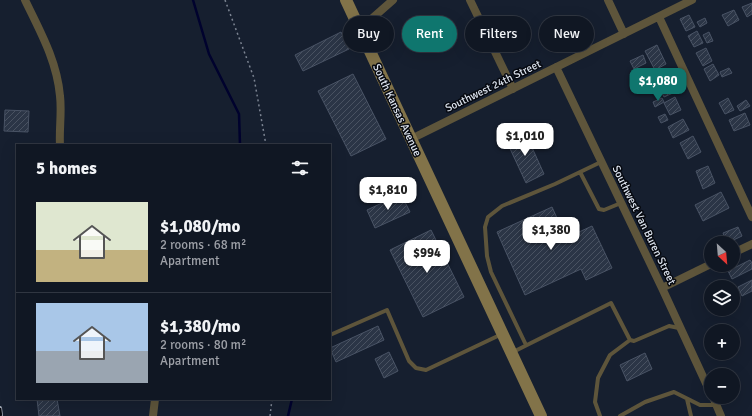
<!DOCTYPE html>
<meta charset="utf-8">
<style>
:root{--surface:#101723;--page:#19202b;--text:#f1f3f6;--muted:#9c9fa6;--line:#303641;--accent:#0f766e}
body{margin:0;font-family:Signika,sans-serif;background:var(--page);color:var(--text);height:100vh;display:flex;flex-direction:column;font-size:15px;white-space:nowrap}
*{box-sizing:border-box;margin:0}
p{font-size:13px;color:var(--muted)}
.icon{flex:none;width:22px;height:22px;fill:none;stroke:currentColor;stroke-width:2;stroke-linecap:round;stroke-linejoin:round}
.map{position:relative;flex:1;overflow:hidden}
.panel{position:absolute;left:16px;top:144px;width:315px;height:256px;display:flex;flex-direction:column;background:var(--surface);border-radius:0px;box-shadow:0 4px 16px #0002,0 0 0 1px var(--line)}
.panel>*{flex:none}
.hud{position:absolute;left:343px;top:16px;width:349px;height:36px;display:flex;gap:8px}
.needle{width:26px;rotate:154deg}
.fabs{position:absolute;left:704px;top:236px;display:grid;gap:8px}
.fabs a{display:grid;place-items:center;width:36px;height:36px;border-radius:50%;background:var(--surface);box-shadow:0 4px 16px #0002,0 0 0 1px var(--line);font-size:20px}
.price{position:absolute;translate:-50% -34px;padding:0 9px;border-radius:8px;background:#fff;color:#222;font-size:13px;line-height:26px;filter:drop-shadow(0 1px 2px #0008)}
.price::after{content:'';position:absolute;left:50%;top:24px;width:12px;height:9px;margin-left:-6px;background:inherit;clip-path:polygon(0 0,100% 0,50% 100%)}
.price.active{background:var(--accent);color:#fff}
ul{padding:0;list-style:none}
li{display:flex;align-items:center;gap:12px;height:100px;padding:0 20px}
li+li{border-top:1px solid var(--line)}
li span{display:grid;place-items:center;flex:none;width:112px;height:80px;border-radius:0px;color:#555}
li>.icon{margin-inline-start:auto}
span .icon{width:48px;height:48px;fill:#fffc;stroke-width:1}
li b{font-size:17px}
h2{display:flex;justify-content:space-between;align-items:center;height:48px;padding:0 20px;font-size:17px}
.tag{padding:0 14px;border-radius:18px;background:var(--surface);box-shadow:0 4px 16px #0002,0 0 0 1px var(--line);font-size:14px;line-height:36px}
.tag.active{background:var(--accent);color:#fff}
.map>svg:first-child{display:block}
.lines{fill:none;stroke-linecap:round;stroke-linejoin:round}
.stream{stroke:#00022e;stroke-width:2.5}
.building{fill:url(#building-hatch);stroke:#495365}
.path{stroke:#7c8492;stroke-width:1.5;stroke-dasharray:2 3;stroke-linecap:butt}
.lane{stroke:#5e553b;stroke-width:4}
.street{stroke:#5e553b;stroke-width:8}
.secondary{stroke:#827349;stroke-width:12}
.rail-casing{stroke:#aab1bd;stroke-width:4}
.rail{stroke:#060910;stroke-width:2.5;stroke-dasharray:8;stroke-linecap:butt}
.labels{text-anchor:middle;dominant-baseline:central;stroke-width:3;stroke-linejoin:round;paint-order:stroke}
.street-label{font-size:11px;fill:#dde4ef;stroke:#060910}
</style>
<div class="map">
<svg width="752" height="416" viewBox="0 0 752 416">
<defs>
<pattern id="building-hatch" width="6" height="6" patternUnits="userSpaceOnUse"><rect width="6" height="6" fill="#2b3546"/><path d="M-1 1l2-2M0 6l6-6M5 7l2-2" fill="none" stroke="#495261"/></pattern>
</defs>
<rect width="100%" height="100%" fill="#161f2f"/>
<g class="lines">
<path class="stream" d="M193,0L209,54L239,114L240,145
M288,416L292,399"/>
</g>
<path class="building" d="M752,3V14L747,17L742,7Z
M734,10L739,20L728,26L722,15Z
M689,15L695,27L686,31L680,19Z
M705,18L707,23L700,27L697,22Z
M697,31L703,43L694,47L688,36Z
M341,32L349,49L303,71L295,55Z
M709,32L713,41L707,43L703,35Z
M657,45L666,64L655,70L645,51Z
M706,48L712,61L703,66L696,53Z
M643,55L646,63L634,69L630,61Z
M713,64L719,75L710,81L704,69Z
M729,68L732,73L722,77L720,72Z
M636,70L640,78L633,81L630,74Z
M353,74L386,139L351,156L318,91Z
M668,83L673,93L664,97L659,87Z
M675,97L681,110L670,115L664,103Z
M662,98L664,102L655,107L653,102Z
M728,98L734,110L725,114L719,103Z
M746,100L750,106L740,111L737,106Z
M5,110L29,111L28,132L4,131Z
M745,113L750,125L734,131L729,120Z
M665,114L668,120L661,123L658,117Z
M683,119L689,130L673,138L668,127Z
M525,132L544,174L526,183L506,140Z
M693,136L701,152L688,159L680,143Z
M708,166L715,183L703,189L696,171Z
M721,192L729,208L703,221L695,205Z
M401,194L410,212L375,228L367,210Z
M552,207L566,238L592,226L612,268L586,280L581,269L525,295L497,232Z
M738,227L742,236L727,243L723,233Z
M431,230L464,297L423,317L390,250Z
M750,260L752,263V269L732,279L728,271Z
M752,280V291L742,296L738,287Z
M378,326L384,340L336,362L330,348Z
M389,352L398,371L384,378L375,359Z
M645,353L652,369L627,381L620,365Z
M37,399H57L60,416H39Z"/>
<g class="lines">
<path class="path" d="M225,0L254,78L266,145
M270,416L272,399"/>
<path class="lane" d="M580,172L599,209L604,210L621,203
M330,335L387,310L409,361L416,368L426,370L502,334
M526,345L491,272L487,256L485,227L488,217L502,206L555,184L601,162
M513,352L611,303L630,340L634,341L669,326L679,328
M687,399L691,416
M600,416L595,402L598,378L610,355L630,340
M620,416L645,402L674,392L700,405H716"/>
<path class="street" d="M25,0C40,31 57,61 60,96C62,112 59,129 60,145
M470,0L513,89
M608,0L624,34
M659,17L752,217
M359,28L368,22L393,0
M556,67L662,288L711,394
M411,139L692,0
M733,253L752,244
M662,288L711,264
M713,397L721,416
M153,416L155,399"/>
<path class="secondary" d="M346,0L541,416"/>
<defs>
<path id="rail" d="M0,408L1,416"/>
</defs>
<use href="#rail" class="rail-casing"/>
<use href="#rail" class="rail"/>
</g>
<g class="labels">
<g class="street-label">
<text transform="translate(493 86) rotate(-26)">Southwest 24th Street</text>
<text transform="translate(397 110) rotate(65)">South Kansas Avenue</text>
<text transform="translate(644 225) rotate(64)">Southwest Van Buren Street</text>
</g>
</g>
</svg>
<div class="fabs">
<a><svg class="needle" viewBox="-14 -14 28 28"><path d="M0-13l5 13h-10z" fill="#e53935"/><path d="M0 13l5-13h-10z" fill="#9c9fa6"/></svg></a>
<a><svg class="icon" aria-label="layers" viewBox="0 0 24 24"><path d="M12 4l9 5-9 5-9-5zM3 14l9 5 9-5"/></svg></a>
<a>+</a>
<a>−</a>
</div>
<b class="price active" style="left:658px;top:102px">$1,080</b>
<b class="price" style="left:525px;top:157px">$1,010</b>
<b class="price" style="left:388px;top:211px">$1,810</b>
<b class="price" style="left:551px;top:251px">$1,380</b>
<b class="price" style="left:427px;top:274px">$994</b>
<div class="hud">
<a class="tag">Buy</a>
<a class="tag active">Rent</a>
<a class="tag">Filters</a>
<a class="tag">New</a>
</div>
<section class="panel">
<h2>5 homes<svg class="icon" aria-label="filters" viewBox="0 0 24 24"><path d="M4 7h16M4 17h16"/><circle cx="9" cy="7" r="2"/><circle cx="15" cy="17" r="2"/></svg></h2>
<ul>
<li><span style="background:linear-gradient(#dfe7d0 60%,#c2b280 0)"><svg class="icon" aria-label="home" viewBox="0 0 24 24"><path d="M3 11l9-7 9 7M6 9v11h12V9"/></svg></span><div><b>$1,080/mo</b><p>2 rooms · 68 m²</p><p>Apartment</p></div></li>
<li><span style="background:linear-gradient(#a9c7e8 60%,#9aa5b1 0)"><svg class="icon" aria-label="home" viewBox="0 0 24 24"><path d="M3 11l9-7 9 7M6 9v11h12V9"/></svg></span><div><b>$1,380/mo</b><p>2 rooms · 80 m²</p><p>Apartment</p></div></li>
</ul>
</section>
</div>
